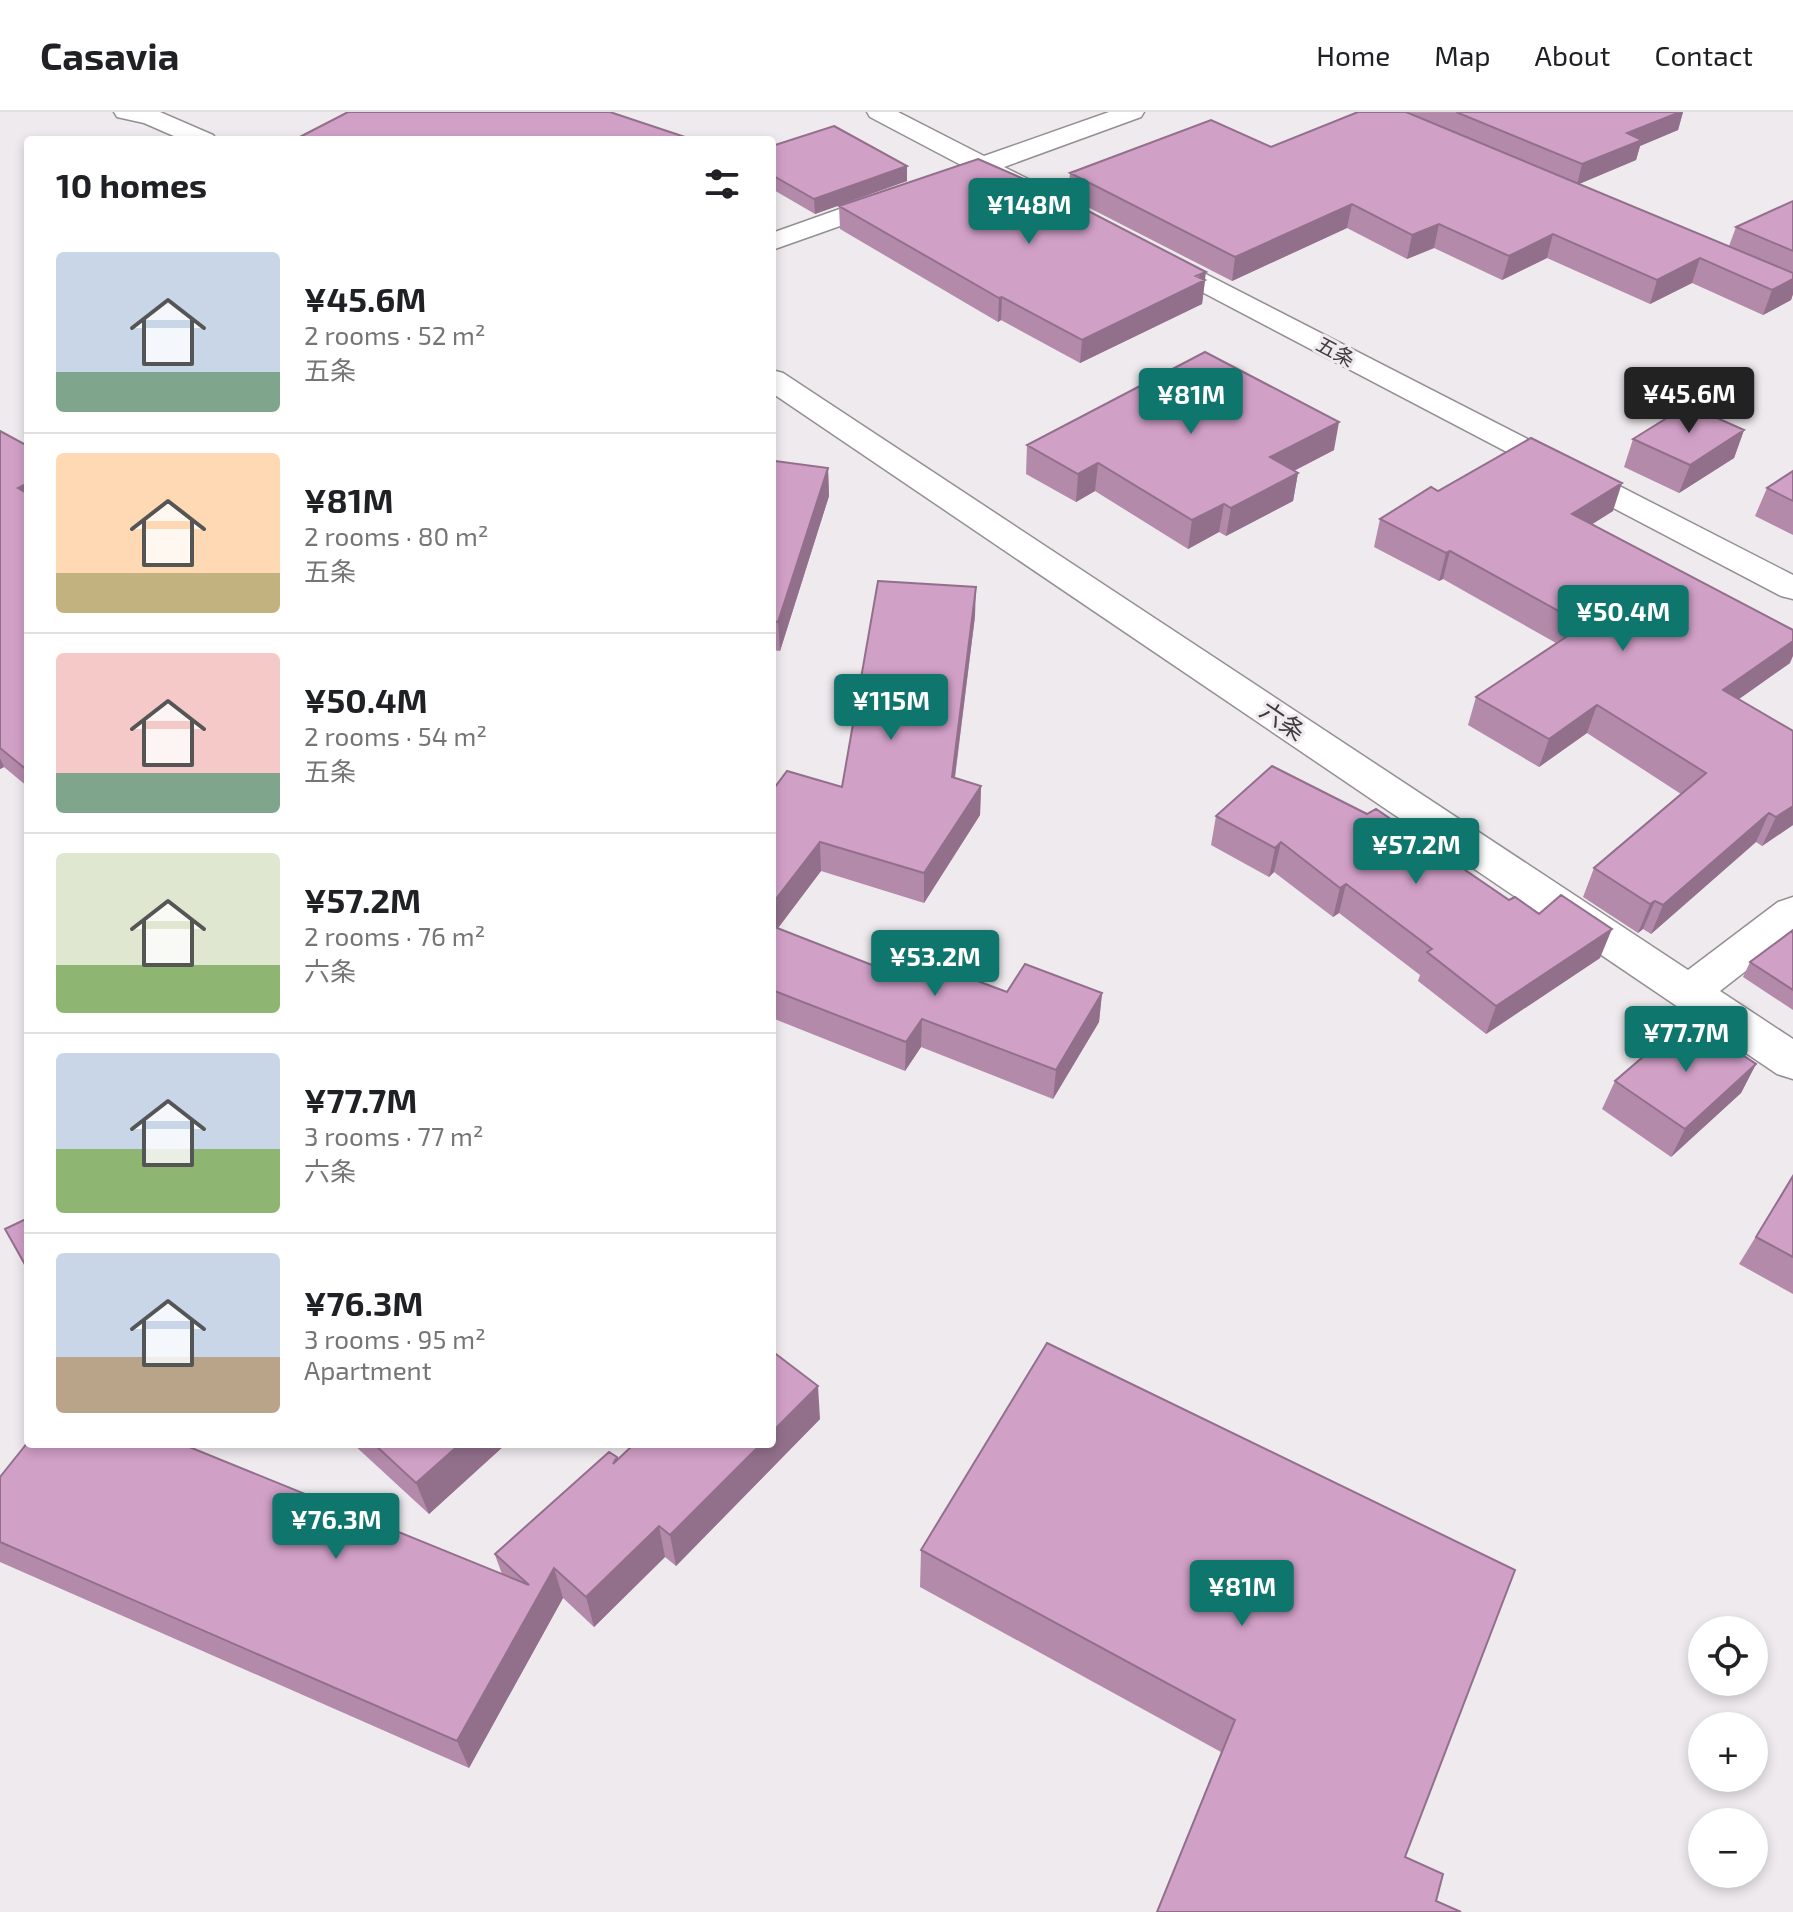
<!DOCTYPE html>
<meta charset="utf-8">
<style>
:root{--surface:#fff;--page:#f2f2f2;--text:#202124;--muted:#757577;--line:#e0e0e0;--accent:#0f766e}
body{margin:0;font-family:"Exo 2","Noto Sans JP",sans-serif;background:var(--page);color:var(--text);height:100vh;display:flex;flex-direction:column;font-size:30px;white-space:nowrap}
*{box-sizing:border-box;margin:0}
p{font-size:26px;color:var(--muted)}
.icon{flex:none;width:44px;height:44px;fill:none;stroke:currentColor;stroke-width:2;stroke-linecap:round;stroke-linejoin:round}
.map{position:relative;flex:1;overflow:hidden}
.details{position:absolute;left:24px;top:24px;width:752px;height:1312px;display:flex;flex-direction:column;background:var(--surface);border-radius:8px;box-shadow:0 4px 12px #0003}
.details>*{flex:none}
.tools{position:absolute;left:1688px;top:1504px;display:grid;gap:16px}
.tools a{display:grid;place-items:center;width:80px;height:80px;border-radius:50%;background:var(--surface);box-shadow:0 4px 12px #0003;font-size:40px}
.price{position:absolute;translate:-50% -68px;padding:0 18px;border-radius:8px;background:var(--accent);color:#fff;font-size:26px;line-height:52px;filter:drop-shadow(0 2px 4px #0008)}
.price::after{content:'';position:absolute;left:50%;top:48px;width:24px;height:18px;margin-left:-12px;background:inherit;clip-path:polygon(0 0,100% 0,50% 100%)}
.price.selected{background:#222;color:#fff}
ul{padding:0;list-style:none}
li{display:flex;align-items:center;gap:24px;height:200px;padding:0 32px}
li+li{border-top:2px solid var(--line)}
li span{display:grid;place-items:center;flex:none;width:224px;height:160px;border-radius:8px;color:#555}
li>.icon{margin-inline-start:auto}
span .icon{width:96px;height:96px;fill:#fffc;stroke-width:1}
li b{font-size:34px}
h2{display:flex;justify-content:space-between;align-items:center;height:96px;padding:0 32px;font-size:34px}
header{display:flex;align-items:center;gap:48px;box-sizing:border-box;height:112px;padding:0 40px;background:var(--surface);border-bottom:2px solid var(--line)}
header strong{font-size:38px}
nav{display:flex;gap:44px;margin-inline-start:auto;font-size:28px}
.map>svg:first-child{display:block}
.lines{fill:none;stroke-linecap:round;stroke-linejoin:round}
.street-casing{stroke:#948f93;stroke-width:3}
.street{fill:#fff;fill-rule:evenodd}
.wall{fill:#b48aab}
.shaded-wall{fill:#92708b}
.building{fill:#d1a0c7;stroke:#92708b;stroke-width:2}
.labels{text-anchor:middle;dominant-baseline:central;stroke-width:6;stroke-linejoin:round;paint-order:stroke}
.far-street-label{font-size:20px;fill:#3e3c3e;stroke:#efeaee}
.street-label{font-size:24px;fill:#3e3c3e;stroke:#efeaee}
</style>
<header>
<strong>Casavia</strong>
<nav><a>Home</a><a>Map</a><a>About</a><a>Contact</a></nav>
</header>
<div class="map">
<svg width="1793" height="1800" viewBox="0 0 1793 1800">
<rect width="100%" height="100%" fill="#efeaee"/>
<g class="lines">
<defs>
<path id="street" d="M114,0H160L213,23L217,28H183L144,11L117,5Z
M867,0H898L984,44L1109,0H1144L1141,5L1004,55L1034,70L1038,76L1034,82H1016L981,63L965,68L956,66L952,60L961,53L870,5Z
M896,77L905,79L909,85L905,91L772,138V121Z
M1153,135L1793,463V487L1781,484L1143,149L1139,143L1143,137Z
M772,258L783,261L1688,858L1778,790L1793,785V822L1720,879L1793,927V967L1777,962L772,281Z"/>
</defs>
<use href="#street" class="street-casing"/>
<use href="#street" class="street"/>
</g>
<path class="wall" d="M1407,0H1683L1678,18L1640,34L1636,48L1578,72L1729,134L1736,115L1793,89V182L1791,188L1763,203L1692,171L1650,192L1547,146L1502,168L1434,136L1407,147L1347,116L1232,169L1068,85L1070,61L1271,35Z
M772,34L907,69L815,102L772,77Z
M839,94L1205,168L1202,192L1080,251L1001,208L998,210L840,117Z
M1744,318L1734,346L1679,381L1624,355L1633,327Z
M0,319L28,334V675L4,655L0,657Z
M1027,333L1334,338L1293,359L1298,361L1293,389L1226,424L1219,420L1188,437L1095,379L1076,390L1026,362Z
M772,355L828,356L829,384L780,539L772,538Z
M1793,359V423L1755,404L1767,376Z
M1438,379L1613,399L1592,412L1790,551L1739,587L1793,619V713L1762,734L1756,730L1651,822L1643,817L1638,821L1583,785L1594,756L1681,682L1587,621L1539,655L1468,613L1476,585L1556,531L1443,467L1439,469L1374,435L1380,407Z
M975,504L955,666L981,674L980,703L924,791L821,759L778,816L872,853L1007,880L1102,881L1099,910L1053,987L921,935L905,959L772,906V679L842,675Z
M1216,704L1509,788L1600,846L1486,922L1418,869L1420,863L1339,801L1333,805L1274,760L1269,765L1211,733Z
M1793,818V898L1743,865L1750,850Z
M1756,952L1741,981L1671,1045L1602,997L1615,969Z
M1793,1064V1182L1739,1152Z
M1047,1231L1405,1745L1436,1789L1157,1800L1221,1640L920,1475L921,1438Z
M820,1307L676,1454L665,1445L594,1515L563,1486L469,1656L0,1450V1365L502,1462L495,1443L617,1348Z
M353,1332H506L429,1402Z"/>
<path class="shaded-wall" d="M1680,0H1683L1678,18L1640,34L1636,48L1577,73L1582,52L1627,21Z
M907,54V69L815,102L814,87Z
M1352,92L1347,116L1232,169L1235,145Z
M1439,112L1434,136L1407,147L1412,123Z
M1553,122L1547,146L1502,168L1509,144Z
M1700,146L1692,171L1650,192L1657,168Z
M1206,160L1202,192L1080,251L1082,228Z
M1793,167V182L1791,188L1763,203L1772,178Z
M1002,185L1001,208L998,210L999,186Z
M1339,310L1334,338L1265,374L1270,345Z
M1744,318L1734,346L1679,381L1690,353Z
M1098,351L1095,379L1076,390L1078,362Z
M828,356L829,384L780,539L778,510Z
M1298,361L1293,389L1226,424L1231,396Z
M28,371V401L18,376Z
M1622,371L1613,399L1564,430L1572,402Z
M1224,392L1219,420L1188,437L1192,408Z
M1450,439L1443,467L1439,469L1446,441Z
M976,475L975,504L951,694L952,665Z
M1793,529V544L1790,551L1712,606L1723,578Z
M1597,593L1587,621L1539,655L1549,627Z
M0,646L4,655L0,657Z
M981,674L980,703L924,791V761Z
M1793,694V713L1762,734L1776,705Z
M1769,701L1756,730L1651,822L1663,793Z
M820,730L821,759L772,824V792Z
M1281,730L1274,760L1269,765L1275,736Z
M1346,772L1339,801L1333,805L1340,776Z
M1655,789L1643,817L1638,821L1650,792Z
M1612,817L1600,846L1486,922L1496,894Z
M1102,881L1099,910L1053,987L1056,958Z
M922,907L921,935L905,959L906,930Z
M1756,952L1741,981L1671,1045L1685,1017Z
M818,1274L820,1307L676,1454L670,1423L761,1332H772V1320Z
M460,1332H506L429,1402L416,1371Z
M659,1414L665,1445L594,1515L586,1485Z
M554,1456L563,1486L469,1656L457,1629Z"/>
<path class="building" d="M348,0H610L694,28H294Z
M1358,0H1406L1793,161V167L1772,178L1700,146L1657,168L1553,122L1509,144L1439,112L1412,123L1352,92L1235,145L1070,61L1211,8L1271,35Z
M1456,0H1680L1627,21L1642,28L1582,52Z
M834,14L907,54L814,87L772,63V34Z
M978,47L1040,74L1206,160L1196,164L1205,168L1082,228L1002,185L999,186L839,94Z
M1793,89V139L1736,115Z
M1205,240L1339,310L1270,345L1298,361L1231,396L1224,392L1192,408L1098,351L1078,362L1027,333Z
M1688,293L1744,318L1690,353L1633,327Z
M0,319L28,334V371L18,376L28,382V659L0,636Z
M1531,326L1622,371L1572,402L1793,518V529L1723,578L1793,619V694L1776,705L1769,701L1663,793L1655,789L1650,792L1594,756L1706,661L1597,593L1549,627L1476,585L1584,513L1450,439L1446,441L1380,407L1431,375L1438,379Z
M775,349L828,356L778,510L772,509V355Z
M1793,359V389L1767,376Z
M878,469L976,475L952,665L981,674L924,761L820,730L772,792V679L787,659L842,675Z
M1272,654L1367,702L1376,697L1509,788L1515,785L1539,802L1561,783L1612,817L1496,894L1427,840L1432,837L1346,772L1340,776L1281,730L1275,736L1216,704Z
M772,814L872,853L886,835L1007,880L1025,852L1102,881L1056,958L922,907L906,930L772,878Z
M1793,818V878L1750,850Z
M1687,907L1756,952L1685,1017L1615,969Z
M1793,1064V1145L1756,1125Z
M28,1106V1158L5,1117Z
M1047,1231L1515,1458L1405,1745L1443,1762L1436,1789L1461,1800H1157L1235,1608L921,1438Z
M772,1239L818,1274L772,1320Z
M28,1330V1332H182L529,1473L495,1442L609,1340L617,1345L613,1352L634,1332H761L670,1423L659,1414L586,1485L554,1456L457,1629L0,1430V1365Z
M374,1332H460L416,1371Z"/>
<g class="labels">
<g class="far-street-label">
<text transform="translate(1336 239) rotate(28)">五条</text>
</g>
<g class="street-label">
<text transform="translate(1283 608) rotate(34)">六条</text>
</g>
</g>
</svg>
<div class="tools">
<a><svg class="icon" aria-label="locate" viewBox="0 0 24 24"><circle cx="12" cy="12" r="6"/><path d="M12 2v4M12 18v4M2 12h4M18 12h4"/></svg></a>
<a>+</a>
<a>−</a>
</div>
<b class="price" style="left:1029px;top:134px">¥148M</b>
<b class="price selected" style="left:1689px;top:323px">¥45.6M</b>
<b class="price" style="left:1191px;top:324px">¥81M</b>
<b class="price" style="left:1623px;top:541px">¥50.4M</b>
<b class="price" style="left:891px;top:630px">¥115M</b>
<b class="price" style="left:1416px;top:774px">¥57.2M</b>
<b class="price" style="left:935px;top:886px">¥53.2M</b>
<b class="price" style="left:1686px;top:962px">¥77.7M</b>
<b class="price" style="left:336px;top:1449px">¥76.3M</b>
<b class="price" style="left:1242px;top:1516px">¥81M</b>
<section class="details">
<h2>10 homes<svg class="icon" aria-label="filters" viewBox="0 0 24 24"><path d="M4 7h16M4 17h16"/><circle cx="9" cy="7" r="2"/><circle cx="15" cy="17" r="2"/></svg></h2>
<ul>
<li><span style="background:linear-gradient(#c9d6e8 75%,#7fa58c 0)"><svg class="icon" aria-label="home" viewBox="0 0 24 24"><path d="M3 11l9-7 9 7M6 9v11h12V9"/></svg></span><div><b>¥45.6M</b><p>2 rooms · 52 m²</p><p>五条</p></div></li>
<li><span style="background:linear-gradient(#ffd9b3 75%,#c2b280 0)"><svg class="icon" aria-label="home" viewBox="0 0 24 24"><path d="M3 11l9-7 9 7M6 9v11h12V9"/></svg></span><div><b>¥81M</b><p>2 rooms · 80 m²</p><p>五条</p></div></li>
<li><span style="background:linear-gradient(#f6c9c9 75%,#7fa58c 0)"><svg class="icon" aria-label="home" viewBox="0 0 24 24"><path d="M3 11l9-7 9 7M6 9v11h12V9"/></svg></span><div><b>¥50.4M</b><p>2 rooms · 54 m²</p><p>五条</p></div></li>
<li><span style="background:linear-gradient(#dfe7d0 70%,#8fb573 0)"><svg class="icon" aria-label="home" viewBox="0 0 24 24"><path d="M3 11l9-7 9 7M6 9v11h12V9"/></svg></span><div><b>¥57.2M</b><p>2 rooms · 76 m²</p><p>六条</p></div></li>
<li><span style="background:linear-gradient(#c9d6e8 60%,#8fb573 0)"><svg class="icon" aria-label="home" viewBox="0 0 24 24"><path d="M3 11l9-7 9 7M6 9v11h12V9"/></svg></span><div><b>¥77.7M</b><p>3 rooms · 77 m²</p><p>六条</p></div></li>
<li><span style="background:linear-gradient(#c9d6e8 65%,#b9a48a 0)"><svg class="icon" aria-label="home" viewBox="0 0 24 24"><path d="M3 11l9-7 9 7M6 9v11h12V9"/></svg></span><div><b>¥76.3M</b><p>3 rooms · 95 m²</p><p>Apartment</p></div></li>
</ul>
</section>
</div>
